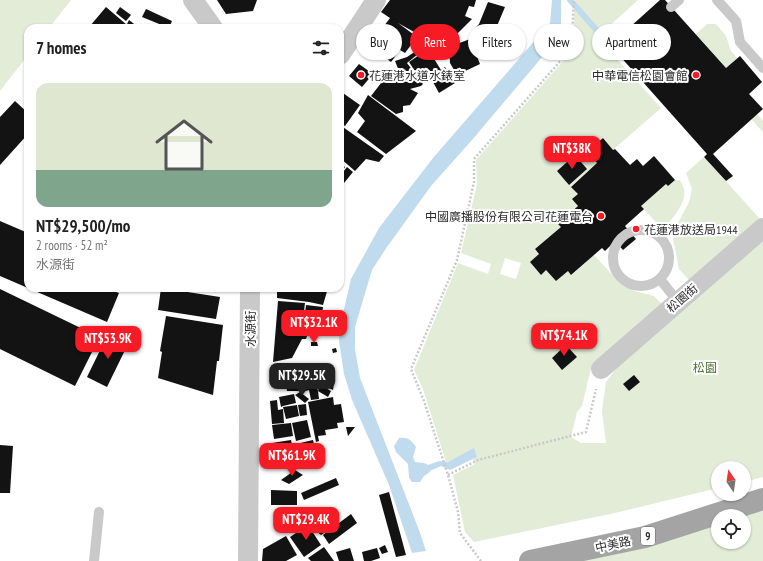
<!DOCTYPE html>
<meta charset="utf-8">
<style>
:root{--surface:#fff;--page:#f2f2f2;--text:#222;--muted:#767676;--accent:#f61b25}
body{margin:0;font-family:"PT Sans Narrow","Noto Sans TC",sans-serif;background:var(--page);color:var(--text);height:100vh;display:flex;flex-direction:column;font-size:15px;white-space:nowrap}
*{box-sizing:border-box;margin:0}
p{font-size:13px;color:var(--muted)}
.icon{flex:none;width:22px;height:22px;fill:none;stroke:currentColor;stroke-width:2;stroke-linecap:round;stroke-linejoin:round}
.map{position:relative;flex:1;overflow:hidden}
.drawer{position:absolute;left:24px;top:24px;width:320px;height:268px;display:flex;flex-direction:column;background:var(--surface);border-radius:12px;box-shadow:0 1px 3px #0004}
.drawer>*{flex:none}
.top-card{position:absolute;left:356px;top:24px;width:347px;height:36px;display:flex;gap:8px}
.needle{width:26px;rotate:347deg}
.buttons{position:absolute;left:711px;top:461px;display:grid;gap:8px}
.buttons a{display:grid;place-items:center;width:40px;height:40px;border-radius:50%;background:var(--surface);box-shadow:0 1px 3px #0004;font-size:20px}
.price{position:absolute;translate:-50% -34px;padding:0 9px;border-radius:8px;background:var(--accent);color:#fff;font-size:13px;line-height:26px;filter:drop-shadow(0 1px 2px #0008)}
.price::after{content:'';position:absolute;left:50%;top:24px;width:12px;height:9px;margin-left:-6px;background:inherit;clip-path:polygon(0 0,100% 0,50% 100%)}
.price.current{background:#222;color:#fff}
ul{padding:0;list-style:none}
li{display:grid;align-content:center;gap:8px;height:212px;padding:0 12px}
li span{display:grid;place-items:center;height:124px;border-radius:12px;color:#555}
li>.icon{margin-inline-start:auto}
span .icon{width:72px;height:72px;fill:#fffc;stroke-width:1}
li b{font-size:17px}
h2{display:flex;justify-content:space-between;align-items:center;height:48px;padding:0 12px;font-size:17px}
.pill{padding:0 14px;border-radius:18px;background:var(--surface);box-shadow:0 1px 3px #0004;font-size:14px;line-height:36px}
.pill.current{background:var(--accent);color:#fff}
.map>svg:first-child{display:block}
.green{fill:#e2ecd7;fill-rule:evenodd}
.water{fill:#c1dbee}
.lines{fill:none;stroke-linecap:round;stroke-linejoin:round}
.stream{stroke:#c1dbee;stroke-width:6}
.building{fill:#131313}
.path{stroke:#c9c9c9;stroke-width:2.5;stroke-dasharray:2 2;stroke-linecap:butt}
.lane{stroke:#c9c9c9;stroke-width:10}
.street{stroke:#c9c9c9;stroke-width:20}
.primary{stroke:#a4a4a4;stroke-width:22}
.poi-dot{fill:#f61b25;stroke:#fff;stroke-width:1.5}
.labels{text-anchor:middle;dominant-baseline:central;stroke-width:4;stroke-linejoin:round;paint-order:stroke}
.shield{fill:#fff;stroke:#6b6b6b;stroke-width:1}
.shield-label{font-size:11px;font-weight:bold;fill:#2c2c2c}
.poi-label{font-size:12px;fill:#2c2c2c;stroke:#fff;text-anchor:start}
.street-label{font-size:12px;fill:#2c2c2c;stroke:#fff}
.park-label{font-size:12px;fill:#4d6b36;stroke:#fff}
</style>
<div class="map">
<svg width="763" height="561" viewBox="0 0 763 561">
<rect width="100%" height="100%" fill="#fff"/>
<path class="green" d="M0,0H71L49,28H28V55L0,91Z
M575,0H638L597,37L661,108L613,150L603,138L587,152L597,163L571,186L578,194L573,199L578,206L558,223L561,227L535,249L539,254L541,275L546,270L556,281L568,271L572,275L594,255L621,284L635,291L654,296L663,305L591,368L582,406L577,412L571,437L581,443H606L602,411L606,382L618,366L763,233V477L744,482V468H718V488L615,513L474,542L465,532L453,475L475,464L473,459L477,457L446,462L423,389L414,370L458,263L488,274L491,264L461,253L477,184L476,160L572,51ZM505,258L521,263L516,279L500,274Z
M707,24H716L726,36L731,51L737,58L726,68L696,34Z
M757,114L763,121V132L751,119Z
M704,157L761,220L690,281L679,269L673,239L678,223L689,202L692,189L686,173Z
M675,180H680C681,183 683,186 684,189C687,204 671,219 663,230L641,206L666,184L668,186Z
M763,499V561H531ZM718,516H744V542H718Z"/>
<path class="water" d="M552,0H561V30L554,43L472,140L431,186L387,247L372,270L355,327V349L360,378L419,530L426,551L412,553L389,485L352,400L344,374L339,341L341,322L351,279L379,228L433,158L550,23Z
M399,438C408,437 411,440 416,447L413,457L415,462C420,463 424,462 428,465L439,461L448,462L474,448L477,457L450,470L441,466L430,471V472L424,476L420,482H412L409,478L408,464L396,452L394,446Z"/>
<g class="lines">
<path class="stream" d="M570,0L600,34"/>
</g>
<path class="building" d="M217,0H257L253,11L226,14Z
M390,0H476L474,7L469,6L465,16L472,19L456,35L432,42L398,23L417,37L405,53L400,50L391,62L369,46L390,18L381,12Z
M660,0H665L726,68L740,56L762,82L749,94L763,109L713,154L733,176L726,181L704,157L707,154L610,45Z
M488,2L505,7L497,26L510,31L503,41L499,56L477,48L478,37L471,33L479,24Z
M106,7L127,25L124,28H92L90,26Z
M120,7L131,15L126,21L116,13Z
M146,9L172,21L169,28L142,17Z
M129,20L138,27L137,28H127L129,25L127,24Z
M470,39L480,64L457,75L450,63L449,47Z
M428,49L441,70L445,67L455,83L439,93L433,82L426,79L422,82L409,62Z
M416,51L418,54L407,63L423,84L421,86L410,89L418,93L410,105L403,106V112L396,114L371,96L388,74L401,76L395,61L407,57Z
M359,64L373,74L362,87L349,76Z
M340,91L360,105L345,126L340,123Z
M368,95L416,131L386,154L357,132L365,121L358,113Z
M15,101L28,113V134L0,165V117Z
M340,125L384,156L379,162L366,159L355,171L340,158Z
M576,138L582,145L574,152L568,146Z
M603,138L613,150L615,149L630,165L637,159L643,166L654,156L675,180L668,186L666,184L641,206L644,209L625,226L636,239L623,250L615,241L605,251L602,248L571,275L568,271L556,281L546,270L541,275L530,262L539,254L535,249L561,227L558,224L578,206L572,199L578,194L571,187L597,163L587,152Z
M575,155L587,169L569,185L557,171Z
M340,164L345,167L340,173Z
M347,167L353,172L340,188V176Z
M0,221L28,233V288H112L111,290L119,293L107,322L0,276Z
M161,288H182L181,291L220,297L216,319L158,310Z
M277,288H328L323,305L309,302L277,298Z
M0,289L89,332L81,347L92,352L75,386L0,349Z
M278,301L305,303L302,327L310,328L306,339H302L292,358L273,362Z
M306,305L323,307L321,323L314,337L310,336L312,327L304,325Z
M166,316L223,325L219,361H217L213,395L158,378L162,352L160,351Z
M108,334L128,344L107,387L87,377Z
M311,342H317L318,346H311Z
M566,345L577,357L562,370L552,358Z
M336,348L337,352L333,353L332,349Z
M304,372L303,379L284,383L285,375Z
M634,375L640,382L629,391L623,384Z
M335,376L333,390L315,381Z
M316,383L318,391L320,385L331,391L328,397L318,391L319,399L311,400L309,390L302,392L301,385Z
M300,384V391H287L286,385Z
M300,392L309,399L305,403L295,395Z
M294,394L296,403L283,406V405V406L281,407L279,397Z
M333,397L334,405L341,404L344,422L337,423L338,428L325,430L326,435L318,436L319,441L316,442L308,402Z
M277,400L278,410L283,409L284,423L272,424L270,401Z
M306,404L307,415L300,416L298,405Z
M297,405L299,416L286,419L283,407Z
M307,420L311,437L296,441L292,423Z
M291,423L293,436L274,439L272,425Z
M346,427H355L348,436Z
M291,440L292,445L313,440L317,458L277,466L272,443Z
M0,445L13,446L10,493H0Z
M295,470L303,475L289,484L281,480Z
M336,478L339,485L304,500L301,493Z
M271,490L297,491V505H271Z
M389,492L406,555L396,557L379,495Z
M321,514L322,521L317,522L316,515Z
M351,514L357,523L329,544L323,535Z
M308,525L321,545L304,557L290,537Z
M319,528L324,533L321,535L316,531Z
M286,536L297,555L286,561H262L263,549Z
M385,545L388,552L382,554L379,548Z
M324,547L334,561H311L308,558Z
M350,548L354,561H339L336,552Z
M377,548L380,558L371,561H364L362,552Z"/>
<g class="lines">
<path class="path" d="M448,475L478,460L586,432L596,389
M481,561L460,533L458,512L448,475L424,401L411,369L457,260L474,182V159L571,49L574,0"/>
<path class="lane" d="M717,0L736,21L740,42L763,68
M671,7L679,0
M613 258a28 28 0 1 1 56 0a28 28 0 1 1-56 0Z
M660,279L678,302
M94,561L99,512"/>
<path class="street" d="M193,0L213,28
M340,55L376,0
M601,369L763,228
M248,561L250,288"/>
<path class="primary" d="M530,561L645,537L763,499"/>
</g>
<g class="poi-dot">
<circle cx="361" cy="75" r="4"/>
<circle cx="696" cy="75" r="4"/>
<circle cx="601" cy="216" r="4"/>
<circle cx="636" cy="229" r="4"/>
</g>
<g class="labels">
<rect class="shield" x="641" y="527" width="14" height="18" rx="3"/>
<g class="shield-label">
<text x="648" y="536">9</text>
</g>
<g class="poi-label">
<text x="369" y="75">花蓮港水道水錶室</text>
<text x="688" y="75" text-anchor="end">中華電信松園會館</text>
<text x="593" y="216" text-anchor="end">中國廣播股份有限公司花蓮電台</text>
<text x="644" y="229">花蓮港放送局1944</text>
</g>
<g class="street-label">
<text transform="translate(682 298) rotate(-41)">松園街</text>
<text transform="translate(250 329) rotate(-90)">水源街</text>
<text transform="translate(613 544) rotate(-12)">中美路</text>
</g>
<g class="park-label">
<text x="705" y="367">松園</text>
</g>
</g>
</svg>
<div class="buttons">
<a><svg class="needle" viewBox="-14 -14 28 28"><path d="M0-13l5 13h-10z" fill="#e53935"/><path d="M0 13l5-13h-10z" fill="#767676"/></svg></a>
<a><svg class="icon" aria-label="locate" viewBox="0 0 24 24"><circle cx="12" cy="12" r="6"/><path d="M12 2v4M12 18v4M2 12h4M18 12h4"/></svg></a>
</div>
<b class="price" style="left:572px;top:170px">NT$38K</b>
<b class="price" style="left:314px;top:344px">NT$32.1K</b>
<b class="price" style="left:564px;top:357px">NT$74.1K</b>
<b class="price" style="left:108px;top:360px">NT$53.9K</b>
<b class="price current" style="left:302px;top:397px">NT$29.5K</b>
<b class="price" style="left:292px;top:477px">NT$61.9K</b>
<b class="price" style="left:306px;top:541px">NT$29.4K</b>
<div class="top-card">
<a class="pill">Buy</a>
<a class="pill current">Rent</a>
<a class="pill">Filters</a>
<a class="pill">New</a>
<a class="pill">Apartment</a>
</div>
<section class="drawer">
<h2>7 homes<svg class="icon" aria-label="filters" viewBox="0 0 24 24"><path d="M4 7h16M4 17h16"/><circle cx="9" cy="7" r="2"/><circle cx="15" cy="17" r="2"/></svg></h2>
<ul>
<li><span style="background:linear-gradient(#dfe7d0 70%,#7fa58c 0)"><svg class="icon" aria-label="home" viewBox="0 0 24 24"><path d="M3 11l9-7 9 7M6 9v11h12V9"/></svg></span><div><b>NT$29,500/mo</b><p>2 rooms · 52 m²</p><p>水源街</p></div></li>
</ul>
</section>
</div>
